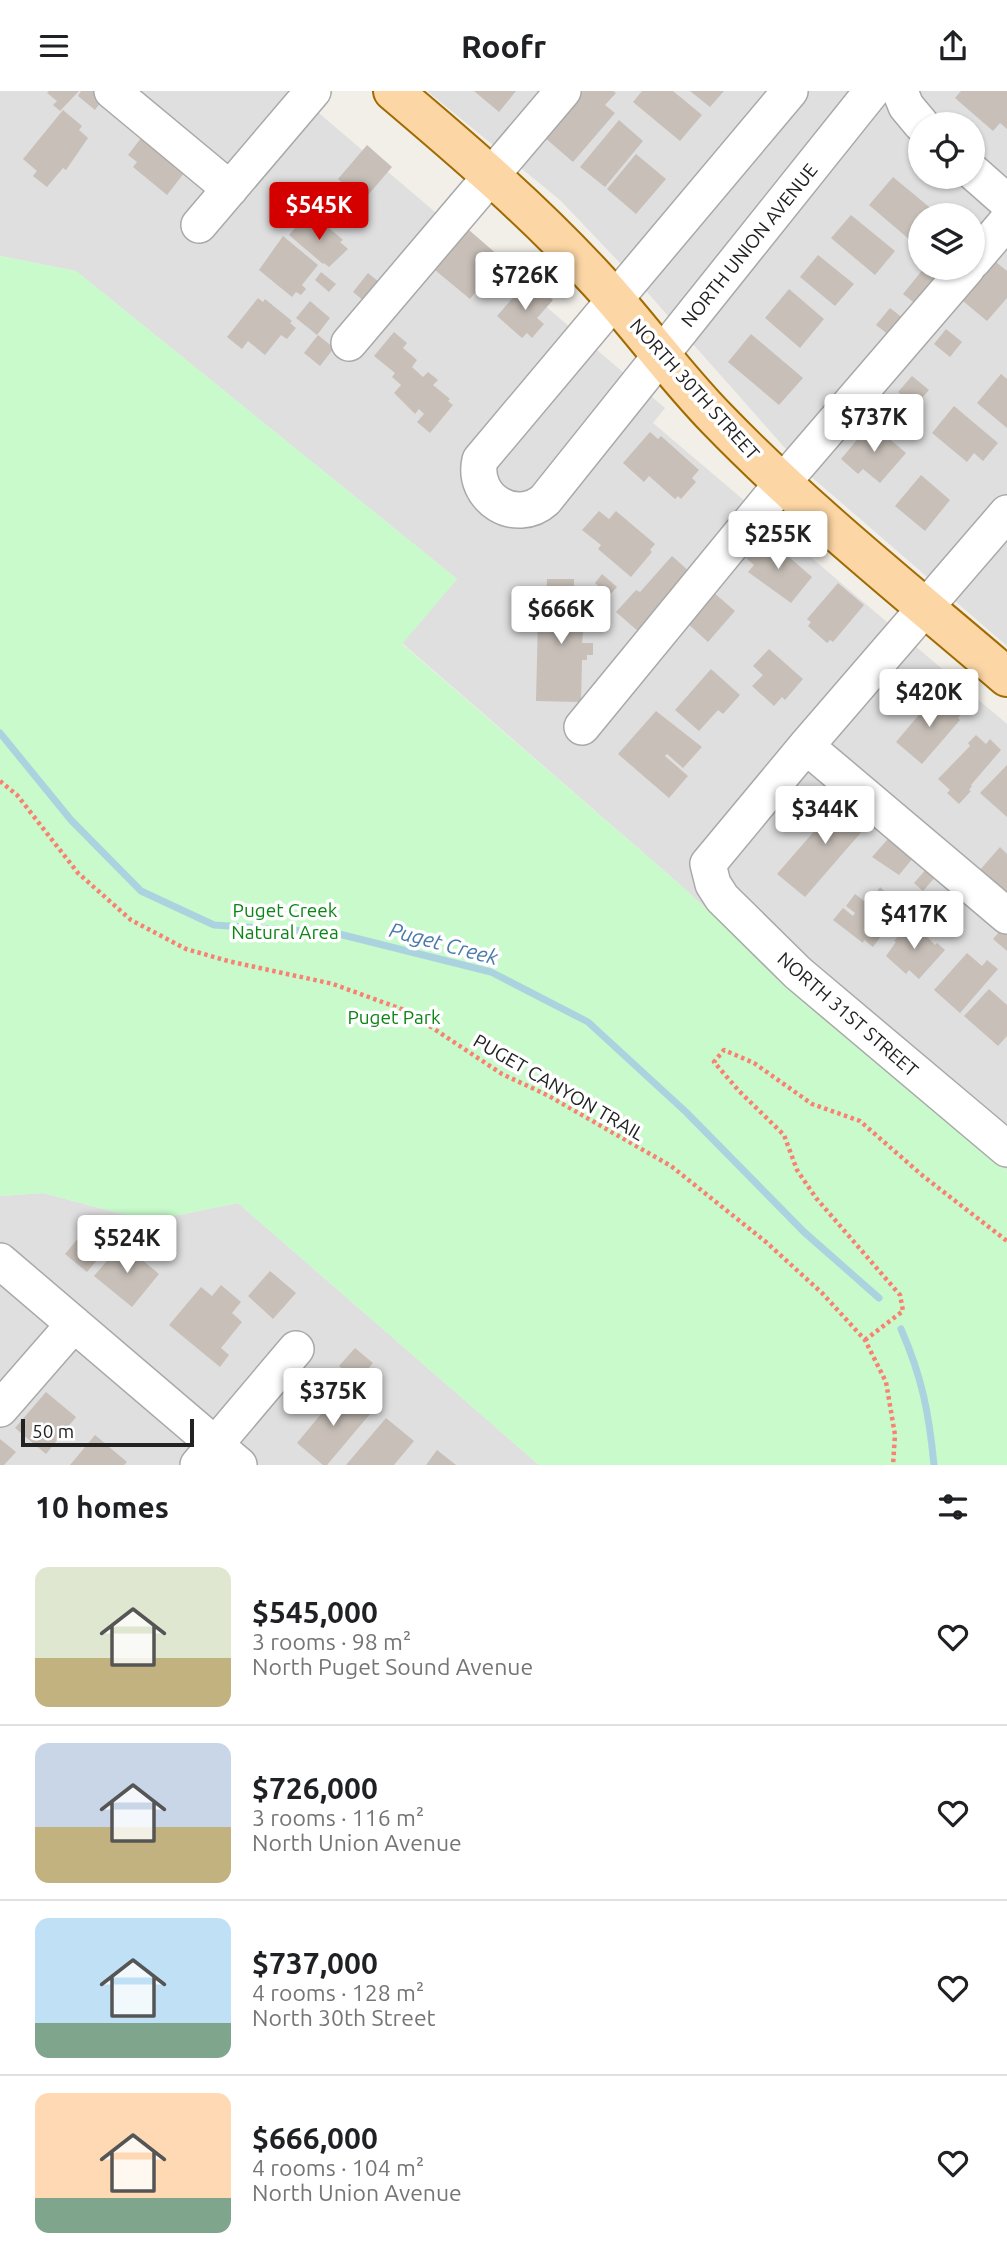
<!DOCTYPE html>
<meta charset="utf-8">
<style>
:root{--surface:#fff;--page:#f6f6f6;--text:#202124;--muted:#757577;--line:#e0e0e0;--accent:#d40000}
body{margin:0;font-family:Ubuntu,sans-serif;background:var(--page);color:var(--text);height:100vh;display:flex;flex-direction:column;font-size:26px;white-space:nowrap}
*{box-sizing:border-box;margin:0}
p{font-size:23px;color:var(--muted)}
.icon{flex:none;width:38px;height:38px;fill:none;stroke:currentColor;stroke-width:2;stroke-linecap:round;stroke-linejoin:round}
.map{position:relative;height:1374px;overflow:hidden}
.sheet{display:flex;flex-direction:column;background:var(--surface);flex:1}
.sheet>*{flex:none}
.tools{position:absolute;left:908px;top:21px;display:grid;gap:14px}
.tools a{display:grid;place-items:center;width:77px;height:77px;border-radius:50%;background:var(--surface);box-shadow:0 2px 5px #0004;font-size:35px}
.scale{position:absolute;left:21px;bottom:18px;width:173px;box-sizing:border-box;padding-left:7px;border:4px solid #222;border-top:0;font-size:19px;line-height:24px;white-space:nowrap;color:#222;-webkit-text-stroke:5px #fff;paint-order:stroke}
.price{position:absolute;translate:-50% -60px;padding:0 16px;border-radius:7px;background:#fff;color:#222;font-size:23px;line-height:46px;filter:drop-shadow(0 2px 4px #0008)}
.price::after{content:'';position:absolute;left:50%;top:42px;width:21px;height:16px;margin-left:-10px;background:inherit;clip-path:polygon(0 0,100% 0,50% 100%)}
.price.current{background:var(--accent);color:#fff}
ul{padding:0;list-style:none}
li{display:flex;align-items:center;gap:21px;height:175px;padding:0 35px}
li+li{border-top:2px solid var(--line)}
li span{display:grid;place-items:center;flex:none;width:196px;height:140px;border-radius:14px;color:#555}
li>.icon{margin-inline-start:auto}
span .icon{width:84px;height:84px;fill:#fffc;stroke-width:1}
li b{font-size:30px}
h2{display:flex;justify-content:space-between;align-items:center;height:84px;padding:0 35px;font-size:30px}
header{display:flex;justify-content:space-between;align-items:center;height:91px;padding:0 35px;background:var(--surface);font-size:32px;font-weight:600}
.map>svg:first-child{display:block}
.residential{fill:#e0dfdf;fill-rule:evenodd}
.park{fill:#c8facc}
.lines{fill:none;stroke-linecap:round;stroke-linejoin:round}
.stream{stroke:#aad3df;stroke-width:7}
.building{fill:#c7bfb8}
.minor-casing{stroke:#a9a9a9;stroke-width:38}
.major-casing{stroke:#a06b00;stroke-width:42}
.path{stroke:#fa8072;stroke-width:4.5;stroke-dasharray:3.5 3.5;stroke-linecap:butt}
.minor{stroke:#fff;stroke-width:35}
.major{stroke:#fcd6a4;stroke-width:38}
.labels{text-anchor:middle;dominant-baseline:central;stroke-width:7;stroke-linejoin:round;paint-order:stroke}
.street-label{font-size:19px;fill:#222;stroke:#fff}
.park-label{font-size:19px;fill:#0c8416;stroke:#fff}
.water-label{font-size:21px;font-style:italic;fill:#4a7aab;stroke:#fff}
</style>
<header><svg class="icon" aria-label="menu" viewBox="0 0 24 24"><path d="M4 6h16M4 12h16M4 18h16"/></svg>Roofr<svg class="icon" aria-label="share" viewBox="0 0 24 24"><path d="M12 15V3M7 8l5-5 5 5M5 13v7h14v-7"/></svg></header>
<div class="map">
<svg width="1007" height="1374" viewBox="0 0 1007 1374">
<rect width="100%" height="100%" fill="#f2efe9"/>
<path class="residential" d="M0,0H293L665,317L653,332L1007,633V1079L785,890L677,791L402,552L457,488L76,180L0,165Z
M427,0H1007V555L807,382L639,192L560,109ZM920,33H973V86H920ZM920,124H973V177H920Z
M43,1102L149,1130L238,1112L539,1374H0V1105Z"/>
<path class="park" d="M0,165L76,180L457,488L402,553L677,791L785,890L1007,1079V1374H539L238,1112L149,1130L43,1102L0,1105Z"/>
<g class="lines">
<path class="stream" d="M0,642L71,729L141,800L214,834L335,842L491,881L588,931L686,1021L804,1141L879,1207
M901,1238C922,1286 929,1322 934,1374"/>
</g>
<path class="building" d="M49,0H79L60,20L53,14L57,10L47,2Z
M81,0H93L103,8L95,19L78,5Z
M474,0H516L499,21Z
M583,0H613L616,2L605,14L615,22L573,71L544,46Z
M642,0H673L702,24L680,50L633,11Z
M690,0H724L710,16Z
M961,0H1007V38L1000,32L993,40L955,7Z
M63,19L82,35L79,39L88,47L66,79L63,77L47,96L33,85L37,80L23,68Z
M619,29L643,50L605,96L580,76Z
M145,42L188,77L167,104L133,76L137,71L128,64Z
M367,54L392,76L363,110L338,88Z
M636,63L666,88L636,123L607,98Z
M893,86L934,120L931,124H920V136L910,149L869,114Z
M851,124L895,160L875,184L831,147Z
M304,126L317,137L322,131L343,149L340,151L348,158L329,176L324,172L323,173L289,144Z
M469,139L499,165L488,178L493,181L470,208L435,179Z
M283,145L318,174L302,194L306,198L301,204L296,201L292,206L259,179Z
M818,164L854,193L835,215L800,186Z
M996,171L1007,180V207L987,230L963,210Z
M924,177L942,191L921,217L903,203Z
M321,181L336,193L329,201L315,189Z
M368,182L385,196L370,215L353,201Z
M523,195L536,206L541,199L553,209L537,227L544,233L532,247L527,242L522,247L497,225Z
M789,198L824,228L800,257L765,227Z
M258,207L263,211L265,208L292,230L290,232L296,237L287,248L281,244L265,264L248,250L242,258L227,246Z
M310,210L330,227L317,244L296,227Z
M890,217L908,231L894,248L876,234Z
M946,238L962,251L950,266L934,253Z
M394,241L407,252L403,257L417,269L412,276L423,286L428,281L438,289L433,294L450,308L448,310L453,314L430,342L417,331L424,323L419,318L415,323L394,302L401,294L392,286L395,282L374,265Z
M751,243L803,287L779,314L728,271Z
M318,244L334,257L320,275L304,262Z
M1001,283L1007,288V337L977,312Z
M912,285L929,299L915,315L898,301Z
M954,315L998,352L983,370L974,362L967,371L932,342Z
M871,332L906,362L880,392L863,378L858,383L841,368Z
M650,341L658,348L661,345L699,379L692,387L696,391L681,408L678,405L675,408L649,385L644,391L623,372Z
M921,384L950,409L925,440L895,415Z
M599,420L609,428L616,420L655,453L650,459L652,461L631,486L598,458L601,454L582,439Z
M759,451L768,459L774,453L812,486L791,512L748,481L754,474L746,467Z
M672,465L691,482L639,541L616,521L636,499L640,501Z
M602,483L617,496L609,505L595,492Z
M547,488H574V521H585L582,552H593V564H587V569H582L581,611L536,610L538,526H546Z
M838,492L864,514L833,551L830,549L827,552L808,535L811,531L807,528Z
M713,501L735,520L708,551L686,531Z
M769,558L803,588L785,609L782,606L774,615L752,595L763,584L753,575Z
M711,578L740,604L723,623L718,619L699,640L675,619Z
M940,605L961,623L958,627L960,629L922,673L896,651L933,607L936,610Z
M656,620L702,656L683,677L667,663L665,665L688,685L669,707L618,663Z
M976,644L986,653L990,648L1001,659L971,694L972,695L969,699L971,700L959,713L947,702L950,699L938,688L970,655L968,652Z
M1007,674V726L980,702Z
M855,706L874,723L862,737L864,738L805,806L777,783L836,715L842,720Z
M894,741L918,761L899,784L872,766Z
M1000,756L1007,763V809L979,780Z
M928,776L937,784L923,800L914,792Z
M880,796L902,816L873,856L864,849L863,852L833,829L843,817L853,825L855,822L846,815L855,803L864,810L867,806L871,809Z
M912,830L935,854L937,852L945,859L919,888L909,879L906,883L886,865L896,851L894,850Z
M1004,835L1007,837V860L993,848Z
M967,862L982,875L987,869L998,878L960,922L934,899Z
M989,898L1007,914V945L998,955L964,925Z
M94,1128L116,1147L87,1181L65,1163Z
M122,1152L159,1183L132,1216L94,1185Z
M270,1180L296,1202L273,1228L248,1205Z
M221,1194L241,1211L232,1222L242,1231L221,1257L229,1264L220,1276L169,1234L201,1196L212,1205Z
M355,1257L373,1272L357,1291L339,1275Z
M341,1299L370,1323L327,1374H323L297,1352Z
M46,1301L76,1326L46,1363L15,1337Z
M386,1327L414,1350L394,1374H346Z
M95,1344L127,1371L124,1374H70Z
M0,1348L16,1361L4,1374H0Z
M437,1359L456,1374H426Z"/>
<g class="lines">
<defs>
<path id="minor" d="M112,0L230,98
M790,0L480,369C471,407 516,435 545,409L872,0
M900,0L906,15L921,33
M973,81L1007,111
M199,134L313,0
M973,170L1007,130
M349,252L563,0
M1007,422L806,655L708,773L713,793L722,807L798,882L1007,1058
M582,636L783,391L967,177
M806,655L1007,825
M0,1170L239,1374
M0,1318L74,1233
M198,1374L296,1258"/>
<path id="major" d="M393,0C465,61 536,122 599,191C640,236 675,285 717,328C807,421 909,502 1007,586"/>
</defs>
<use href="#minor" class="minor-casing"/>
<use href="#major" class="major-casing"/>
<path class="path" d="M0,690L17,704L78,782L131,829L186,858L228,870L333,893L407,920L502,983L547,1004L671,1075L766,1151L822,1202L865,1249L886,1291L895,1344L893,1374
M865,1249L903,1220L900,1204L816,1107L797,1079L784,1044L739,1000L714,971L724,959L754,972L812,1013L860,1030L923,1085L1007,1150"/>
<use href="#minor" class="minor"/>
<use href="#major" class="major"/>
</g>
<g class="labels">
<g class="street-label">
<text transform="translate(749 154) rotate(-51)">NORTH UNION AVENUE</text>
<text transform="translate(695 298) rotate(48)">NORTH 30TH STREET</text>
<text transform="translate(848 923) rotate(41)">NORTH 31ST STREET</text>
<text transform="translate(559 996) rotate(30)">PUGET CANYON TRAIL</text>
</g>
<g class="park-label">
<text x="285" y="819">Puget Creek<tspan x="285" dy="22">Natural Area</tspan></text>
<text x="394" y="926">Puget Park</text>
</g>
<g class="water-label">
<text transform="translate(444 852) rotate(15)">Puget Creek</text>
</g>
</g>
</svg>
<div class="tools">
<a><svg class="icon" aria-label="locate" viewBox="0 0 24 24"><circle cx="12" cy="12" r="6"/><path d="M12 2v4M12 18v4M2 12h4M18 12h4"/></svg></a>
<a><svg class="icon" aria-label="layers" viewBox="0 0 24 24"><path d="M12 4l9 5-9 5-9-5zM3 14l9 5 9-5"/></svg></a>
</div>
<div class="scale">50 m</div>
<b class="price current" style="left:319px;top:151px">$545K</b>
<b class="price" style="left:525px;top:221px">$726K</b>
<b class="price" style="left:874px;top:363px">$737K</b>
<b class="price" style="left:778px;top:480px">$255K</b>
<b class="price" style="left:561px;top:555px">$666K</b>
<b class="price" style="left:929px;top:638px">$420K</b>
<b class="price" style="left:825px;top:755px">$344K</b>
<b class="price" style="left:914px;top:860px">$417K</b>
<b class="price" style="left:127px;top:1184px">$524K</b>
<b class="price" style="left:333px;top:1337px">$375K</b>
</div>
<section class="sheet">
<h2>10 homes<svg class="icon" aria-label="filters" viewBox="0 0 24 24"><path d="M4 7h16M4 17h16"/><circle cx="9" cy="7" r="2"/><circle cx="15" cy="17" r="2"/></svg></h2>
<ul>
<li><span style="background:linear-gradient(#dfe7d0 65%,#c2b280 0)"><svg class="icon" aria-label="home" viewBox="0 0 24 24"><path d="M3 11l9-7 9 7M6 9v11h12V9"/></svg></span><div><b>$545,000</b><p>3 rooms · 98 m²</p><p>North Puget Sound Avenue</p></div><svg class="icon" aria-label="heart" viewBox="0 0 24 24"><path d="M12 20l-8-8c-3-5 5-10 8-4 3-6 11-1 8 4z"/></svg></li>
<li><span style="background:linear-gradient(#c9d6e8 60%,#c2b280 0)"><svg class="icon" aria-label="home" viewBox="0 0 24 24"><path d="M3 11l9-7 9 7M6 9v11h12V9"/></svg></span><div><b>$726,000</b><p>3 rooms · 116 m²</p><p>North Union Avenue</p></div><svg class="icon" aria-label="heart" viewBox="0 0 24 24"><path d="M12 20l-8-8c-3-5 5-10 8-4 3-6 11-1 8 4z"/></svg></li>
<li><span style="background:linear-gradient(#bfe0f5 75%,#7fa58c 0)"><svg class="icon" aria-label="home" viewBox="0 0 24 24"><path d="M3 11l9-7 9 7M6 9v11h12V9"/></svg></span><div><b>$737,000</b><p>4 rooms · 128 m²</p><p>North 30th Street</p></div><svg class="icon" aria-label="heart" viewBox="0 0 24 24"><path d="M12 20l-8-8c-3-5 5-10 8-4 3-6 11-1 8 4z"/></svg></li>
<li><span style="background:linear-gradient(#ffd9b3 75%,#7fa58c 0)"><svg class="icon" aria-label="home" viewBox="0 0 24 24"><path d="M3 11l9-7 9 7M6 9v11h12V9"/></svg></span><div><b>$666,000</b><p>4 rooms · 104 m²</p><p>North Union Avenue</p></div><svg class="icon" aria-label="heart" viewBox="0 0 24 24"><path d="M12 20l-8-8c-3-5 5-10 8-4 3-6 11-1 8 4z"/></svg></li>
</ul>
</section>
